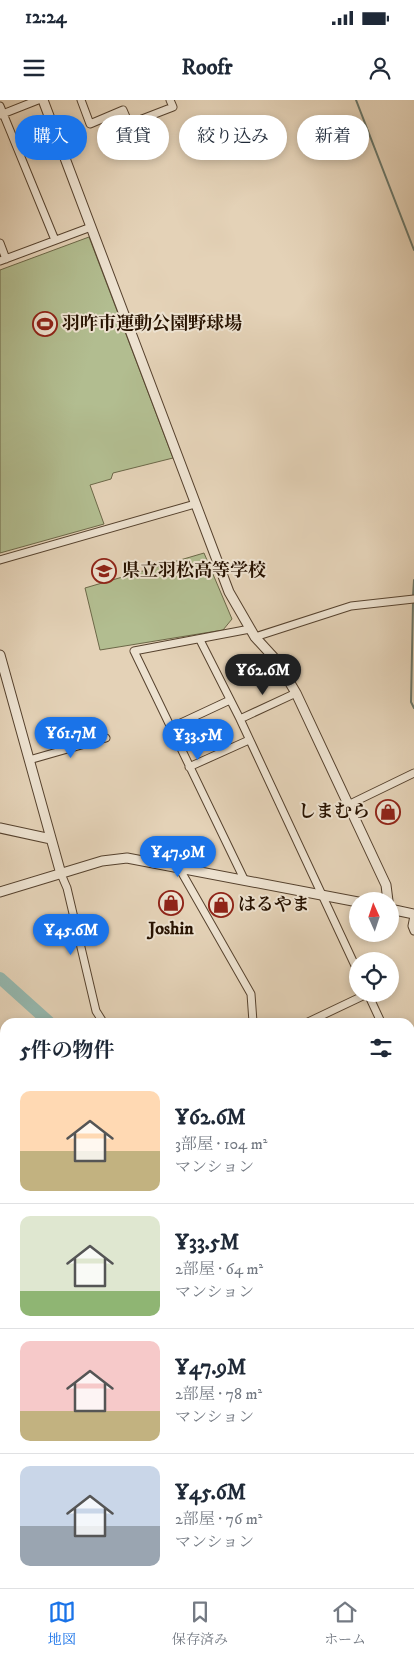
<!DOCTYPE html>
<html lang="ja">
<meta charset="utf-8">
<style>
:root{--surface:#fff;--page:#f2f2f3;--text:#1f2937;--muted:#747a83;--line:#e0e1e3;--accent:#1a73e8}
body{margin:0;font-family:"IM FELL DW Pica","Noto Serif JP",serif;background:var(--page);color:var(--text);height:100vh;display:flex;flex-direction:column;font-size:19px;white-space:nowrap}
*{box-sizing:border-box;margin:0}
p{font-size:16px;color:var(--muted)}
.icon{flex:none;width:28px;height:28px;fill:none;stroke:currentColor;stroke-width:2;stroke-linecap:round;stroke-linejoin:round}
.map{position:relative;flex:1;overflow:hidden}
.side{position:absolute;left:0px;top:918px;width:415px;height:571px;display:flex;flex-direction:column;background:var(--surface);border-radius:15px 15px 0 0;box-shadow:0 2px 8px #0003}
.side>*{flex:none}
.guide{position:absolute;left:15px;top:15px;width:385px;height:45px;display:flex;gap:10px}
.needle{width:32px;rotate:357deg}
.tools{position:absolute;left:349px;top:792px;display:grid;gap:10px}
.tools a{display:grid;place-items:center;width:50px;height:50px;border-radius:50%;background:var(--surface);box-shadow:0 2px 8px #0003;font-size:25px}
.price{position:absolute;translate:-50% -42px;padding:0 11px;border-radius:18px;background:var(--accent);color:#fff;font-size:16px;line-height:32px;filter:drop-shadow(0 1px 2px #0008)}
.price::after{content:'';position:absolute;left:50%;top:30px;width:15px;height:11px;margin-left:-8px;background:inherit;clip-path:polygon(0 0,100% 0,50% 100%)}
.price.active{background:#222;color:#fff}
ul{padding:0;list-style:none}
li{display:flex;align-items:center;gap:15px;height:125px;padding:0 20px}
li+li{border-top:1px solid var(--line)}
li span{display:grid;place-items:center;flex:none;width:140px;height:100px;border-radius:10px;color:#555}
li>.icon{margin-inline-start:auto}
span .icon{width:60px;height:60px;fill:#fffc;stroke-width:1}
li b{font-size:21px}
h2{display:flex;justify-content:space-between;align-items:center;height:60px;padding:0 20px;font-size:21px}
.chip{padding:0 18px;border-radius:22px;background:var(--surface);box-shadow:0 2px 8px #0003;font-size:18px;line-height:45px}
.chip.active{background:var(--accent);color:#fff}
.status{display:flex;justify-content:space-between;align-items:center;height:35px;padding:0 25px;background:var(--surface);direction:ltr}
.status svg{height:14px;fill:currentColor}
header{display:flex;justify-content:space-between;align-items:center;height:65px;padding:0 20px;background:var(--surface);font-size:22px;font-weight:700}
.tab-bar{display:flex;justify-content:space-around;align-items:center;height:70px;border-top:1px solid var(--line);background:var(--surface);font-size:14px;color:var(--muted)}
.tab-bar a{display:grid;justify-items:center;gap:2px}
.tab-bar .active{color:var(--accent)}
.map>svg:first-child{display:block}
.green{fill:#b2bd90;stroke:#6c6848}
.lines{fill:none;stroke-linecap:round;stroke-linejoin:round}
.stream{stroke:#697669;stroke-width:2}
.river{stroke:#95b8af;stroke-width:12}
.minor-casing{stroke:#56422e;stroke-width:9}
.tertiary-casing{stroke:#56422e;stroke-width:11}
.trunk-casing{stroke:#271200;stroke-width:14}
.minor{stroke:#ede2d0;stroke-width:7}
.tertiary{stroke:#ede2d0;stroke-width:9}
.trunk{stroke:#e4d2b7;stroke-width:11}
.labels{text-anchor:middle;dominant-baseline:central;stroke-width:4;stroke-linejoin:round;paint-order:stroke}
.poi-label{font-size:18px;font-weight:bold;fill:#271200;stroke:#ede2d0;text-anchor:start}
</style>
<div class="status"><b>12:24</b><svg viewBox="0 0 49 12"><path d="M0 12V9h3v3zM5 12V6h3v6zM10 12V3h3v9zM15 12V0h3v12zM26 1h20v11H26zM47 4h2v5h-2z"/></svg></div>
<header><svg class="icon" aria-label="menu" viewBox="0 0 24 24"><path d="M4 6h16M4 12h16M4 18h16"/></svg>Roofr<svg class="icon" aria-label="person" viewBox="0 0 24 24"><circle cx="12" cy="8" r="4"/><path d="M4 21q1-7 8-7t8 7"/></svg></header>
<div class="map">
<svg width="414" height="1488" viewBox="0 0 414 1488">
<rect width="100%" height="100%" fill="#e4d2b7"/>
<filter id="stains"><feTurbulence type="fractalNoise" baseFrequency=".004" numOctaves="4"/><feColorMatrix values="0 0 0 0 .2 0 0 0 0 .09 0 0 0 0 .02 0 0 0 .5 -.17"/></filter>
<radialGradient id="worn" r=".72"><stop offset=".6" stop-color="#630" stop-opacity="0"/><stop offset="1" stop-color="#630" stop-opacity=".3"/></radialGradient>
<path class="green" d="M89,137L173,358L113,373L111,379L90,385L104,424L0,453V170Z
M204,453L232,519L223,530L100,550L85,488Z"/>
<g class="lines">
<path class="stream" d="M356,0L414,150
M413,496L414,480
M413,503L411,602L414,608"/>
<path class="river" d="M0,878L49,922
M410,1278L414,1287"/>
<defs>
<path id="minor" d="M81,0L90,24L123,10L129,24L173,7L170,0
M0,6L55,140
M0,15L38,0
M0,143L6,159
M0,161L91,127
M0,460L195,404
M255,537L351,506L414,499
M200,540L240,619L358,872
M240,619L296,593
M170,628L230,600
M29,660L106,638
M189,667L249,640
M348,705L414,673
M181,767L182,773L251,894L253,922
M61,774L67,788L96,911L103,922
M244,779L134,551L250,529
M414,816L412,826L414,831
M368,894L381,922
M308,922L367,894
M410,940L414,938
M0,971L3,969L5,972
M0,1025L5,1043
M0,1089L5,1096
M410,1115L414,1118
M0,1119L5,1115
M410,1234L414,1241
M410,1389L414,1378
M262,1484L265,1488
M332,1488L343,1484"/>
<path id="tertiary" d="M43,0L229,492L255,537L277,561L296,593L386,785L388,801
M0,555L61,774
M0,728L51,739
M0,792L102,761L127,758L358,802
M390,809L414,814"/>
<path id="trunk" d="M410,1479L414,1477
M384,1488L396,1484"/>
</defs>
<use href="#minor" class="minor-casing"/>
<use href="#tertiary" class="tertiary-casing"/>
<use href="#trunk" class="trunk-casing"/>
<use href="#minor" class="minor"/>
<use href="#tertiary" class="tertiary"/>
<use href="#trunk" class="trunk"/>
</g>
<defs>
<symbol id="stadium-ring" viewBox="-11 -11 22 22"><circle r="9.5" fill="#ede2d0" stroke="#8f2418" stroke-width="1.5"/><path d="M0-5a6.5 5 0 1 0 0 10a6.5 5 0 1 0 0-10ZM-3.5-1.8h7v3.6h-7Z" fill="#8f2418"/></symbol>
<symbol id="school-ring" viewBox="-11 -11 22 22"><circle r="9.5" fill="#ede2d0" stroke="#8f2418" stroke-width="1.5"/><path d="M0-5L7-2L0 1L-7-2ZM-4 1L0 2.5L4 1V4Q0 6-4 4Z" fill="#8f2418"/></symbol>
<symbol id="shop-ring" viewBox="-11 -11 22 22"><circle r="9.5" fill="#ede2d0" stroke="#8f2418" stroke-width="1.5"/><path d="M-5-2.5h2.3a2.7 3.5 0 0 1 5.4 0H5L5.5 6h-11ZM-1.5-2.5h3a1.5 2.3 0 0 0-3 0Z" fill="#8f2418"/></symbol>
</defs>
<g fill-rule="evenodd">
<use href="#stadium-ring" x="31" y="210" width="28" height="28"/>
<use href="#school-ring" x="90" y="457" width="28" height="28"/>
<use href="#shop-ring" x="374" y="698" width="28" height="28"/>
<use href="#shop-ring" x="157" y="789" width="28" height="28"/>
<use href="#shop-ring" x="207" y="791" width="28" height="28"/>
</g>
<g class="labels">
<g class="poi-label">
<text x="62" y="224">羽咋市運動公園野球場</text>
<text x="122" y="471">県立羽松高等学校</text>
<text x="370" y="712" text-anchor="end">しまむら</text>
<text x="238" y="805">はるやま</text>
<text x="171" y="829" text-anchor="middle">Joshin</text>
</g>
</g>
<rect width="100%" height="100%" filter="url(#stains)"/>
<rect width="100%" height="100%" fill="url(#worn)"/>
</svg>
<div class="tools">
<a><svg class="needle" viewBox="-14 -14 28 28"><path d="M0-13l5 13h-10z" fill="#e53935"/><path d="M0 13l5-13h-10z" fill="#747a83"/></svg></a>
<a><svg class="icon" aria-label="locate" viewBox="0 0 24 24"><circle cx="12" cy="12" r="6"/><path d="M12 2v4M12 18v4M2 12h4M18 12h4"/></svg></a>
</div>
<b class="price active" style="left:263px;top:596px">¥62.6M</b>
<b class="price" style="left:71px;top:659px">¥61.7M</b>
<b class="price" style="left:198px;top:661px">¥33.5M</b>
<b class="price" style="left:178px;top:778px">¥47.9M</b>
<b class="price" style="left:71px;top:856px">¥45.6M</b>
<div class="guide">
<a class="chip active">購入</a>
<a class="chip">賃貸</a>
<a class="chip">絞り込み</a>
<a class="chip">新着</a>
</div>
<section class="side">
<h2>5件の物件<svg class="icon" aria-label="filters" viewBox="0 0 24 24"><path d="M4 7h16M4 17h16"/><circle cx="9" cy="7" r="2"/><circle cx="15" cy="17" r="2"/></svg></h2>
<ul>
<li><span style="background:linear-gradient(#ffd9b3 60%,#c2b280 0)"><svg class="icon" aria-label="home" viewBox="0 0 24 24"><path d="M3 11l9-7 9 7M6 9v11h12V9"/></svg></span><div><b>¥62.6M</b><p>3部屋 · 104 m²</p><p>マンション</p></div></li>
<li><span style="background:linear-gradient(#dfe7d0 75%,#8fb573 0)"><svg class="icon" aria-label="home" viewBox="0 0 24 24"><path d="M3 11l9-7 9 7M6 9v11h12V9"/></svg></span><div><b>¥33.5M</b><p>2部屋 · 64 m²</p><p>マンション</p></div></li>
<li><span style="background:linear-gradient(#f6c9c9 70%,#c2b280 0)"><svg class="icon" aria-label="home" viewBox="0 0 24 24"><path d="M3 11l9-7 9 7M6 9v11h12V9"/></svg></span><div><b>¥47.9M</b><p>2部屋 · 78 m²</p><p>マンション</p></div></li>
<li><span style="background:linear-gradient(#c9d6e8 60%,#9aa5b1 0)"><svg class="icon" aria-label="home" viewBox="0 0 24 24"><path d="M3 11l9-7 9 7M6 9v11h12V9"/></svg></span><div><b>¥45.6M</b><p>2部屋 · 76 m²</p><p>マンション</p></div></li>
</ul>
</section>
</div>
<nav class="tab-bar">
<a class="active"><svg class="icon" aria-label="map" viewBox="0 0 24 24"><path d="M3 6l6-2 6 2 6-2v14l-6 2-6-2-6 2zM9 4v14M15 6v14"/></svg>地図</a>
<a><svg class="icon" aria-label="saved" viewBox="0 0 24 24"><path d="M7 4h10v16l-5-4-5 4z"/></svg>保存済み</a>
<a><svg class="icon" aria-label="home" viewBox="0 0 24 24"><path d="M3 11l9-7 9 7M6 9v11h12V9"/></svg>ホーム</a>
</nav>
